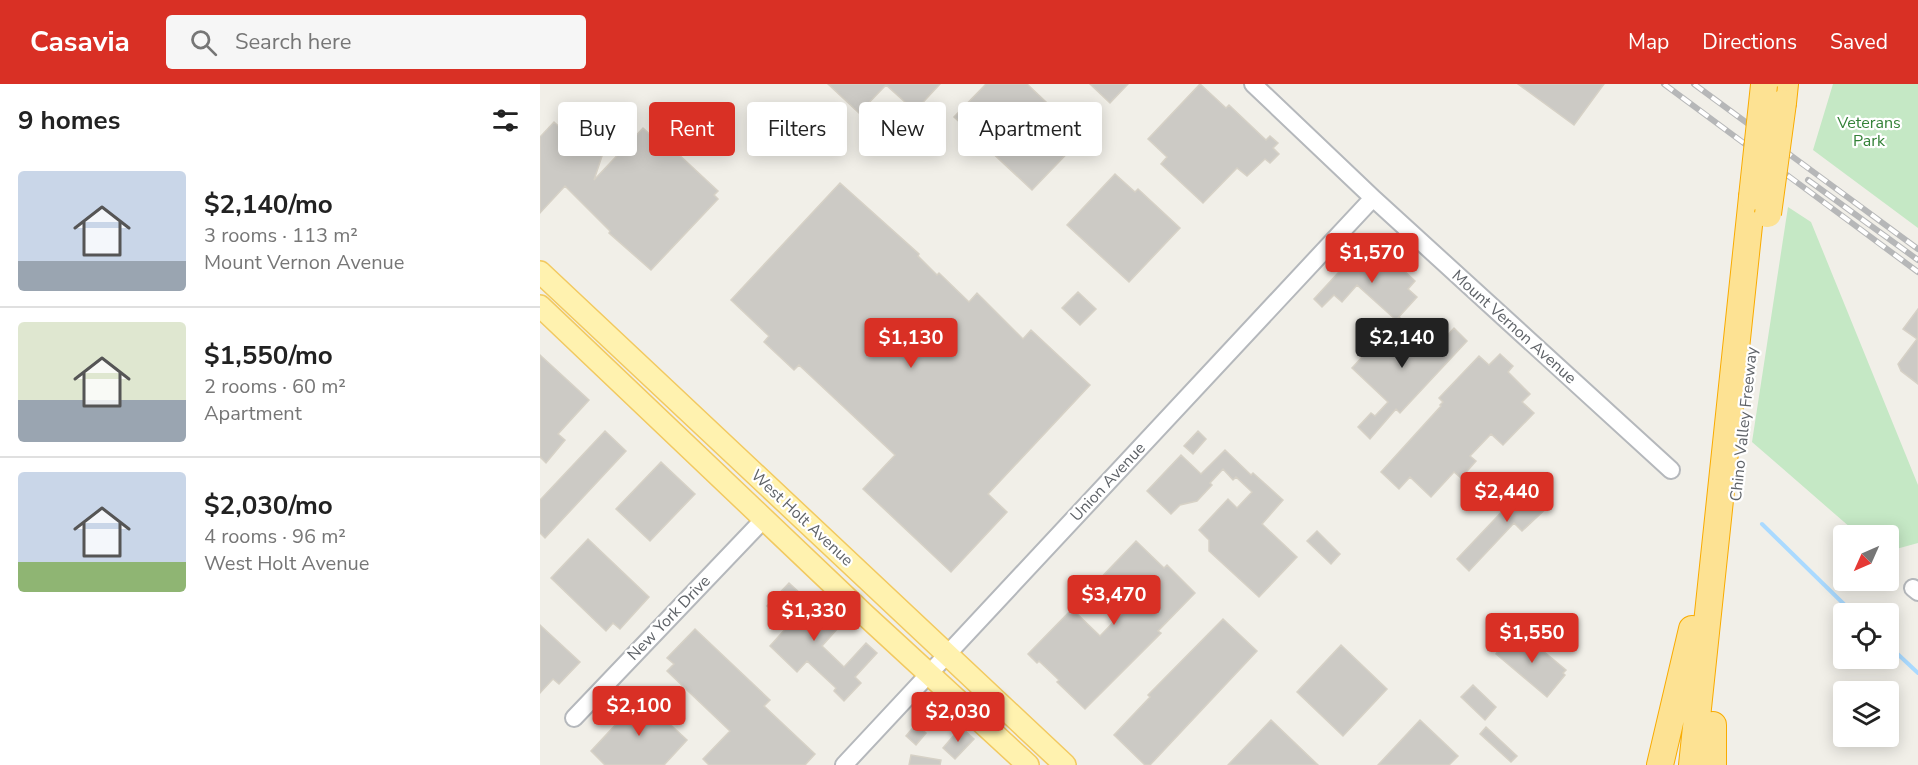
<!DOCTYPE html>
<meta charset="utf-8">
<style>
:root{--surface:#fff;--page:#f6f6f6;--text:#222;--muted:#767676;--line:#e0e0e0;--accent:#d93025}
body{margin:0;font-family:"Nunito Sans",sans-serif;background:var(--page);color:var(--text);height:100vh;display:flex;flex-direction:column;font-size:22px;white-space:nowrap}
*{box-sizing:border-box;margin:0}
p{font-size:20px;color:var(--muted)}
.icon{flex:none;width:33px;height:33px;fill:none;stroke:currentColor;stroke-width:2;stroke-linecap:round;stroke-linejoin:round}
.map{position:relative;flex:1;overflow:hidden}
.sheet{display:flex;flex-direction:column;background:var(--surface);width:540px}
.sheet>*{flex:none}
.guide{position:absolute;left:18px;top:18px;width:570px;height:54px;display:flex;gap:12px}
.needle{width:39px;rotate:225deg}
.fabs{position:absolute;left:1293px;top:441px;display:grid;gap:12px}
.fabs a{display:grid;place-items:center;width:66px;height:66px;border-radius:6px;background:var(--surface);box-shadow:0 3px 15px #0003;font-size:30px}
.price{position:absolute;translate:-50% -51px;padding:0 14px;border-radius:6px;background:var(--accent);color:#fff;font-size:20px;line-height:39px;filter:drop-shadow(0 2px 3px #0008)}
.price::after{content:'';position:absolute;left:50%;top:36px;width:18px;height:14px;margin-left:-9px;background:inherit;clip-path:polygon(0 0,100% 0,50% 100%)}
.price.on{background:#222;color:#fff}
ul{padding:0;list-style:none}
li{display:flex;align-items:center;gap:18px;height:150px;padding:0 18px}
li+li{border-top:2px solid var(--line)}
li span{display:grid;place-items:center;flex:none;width:168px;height:120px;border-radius:6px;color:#555}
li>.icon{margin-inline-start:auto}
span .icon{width:72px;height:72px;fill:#fffc;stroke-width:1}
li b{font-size:26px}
h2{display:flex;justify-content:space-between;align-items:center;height:72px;padding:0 18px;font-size:26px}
.pill{padding:0 21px;border-radius:6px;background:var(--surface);box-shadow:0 3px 15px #0003;font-size:21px;line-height:54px}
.pill.on{background:var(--accent);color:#fff}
header{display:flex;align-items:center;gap:36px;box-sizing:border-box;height:84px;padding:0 30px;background:var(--accent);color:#fff}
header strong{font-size:28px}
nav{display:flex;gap:33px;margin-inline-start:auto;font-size:21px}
.search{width:420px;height:54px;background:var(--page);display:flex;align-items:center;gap:15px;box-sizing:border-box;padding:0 21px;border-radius:6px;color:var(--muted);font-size:22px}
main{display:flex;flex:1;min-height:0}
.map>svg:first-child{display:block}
.green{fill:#c5e8c5}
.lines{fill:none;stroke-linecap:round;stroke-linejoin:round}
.stream{stroke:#aadaff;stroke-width:4}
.building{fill:#cccac5;stroke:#d6d1c6;stroke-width:1.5}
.minor-casing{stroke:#b5b8bc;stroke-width:20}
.major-casing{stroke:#f2c960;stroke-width:24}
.highway-casing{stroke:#f9ab00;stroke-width:28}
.minor{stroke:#fff;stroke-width:16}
.major{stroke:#fff2af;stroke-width:21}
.highway{stroke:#fde293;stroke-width:26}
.rail-casing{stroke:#b6b7b8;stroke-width:6}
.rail{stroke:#fff;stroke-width:4;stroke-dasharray:11;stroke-linecap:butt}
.highway-bridge-casing{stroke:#f9ab00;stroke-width:28;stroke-linecap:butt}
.highway-bridge{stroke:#fde293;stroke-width:26}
.labels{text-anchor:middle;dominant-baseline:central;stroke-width:4.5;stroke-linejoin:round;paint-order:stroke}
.park-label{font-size:16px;fill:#348238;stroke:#fff}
.street-label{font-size:16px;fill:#5f6368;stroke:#fff}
</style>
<header>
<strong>Casavia</strong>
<div class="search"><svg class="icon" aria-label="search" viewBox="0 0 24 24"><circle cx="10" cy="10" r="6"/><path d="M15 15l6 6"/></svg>Search here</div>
<nav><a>Map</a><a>Directions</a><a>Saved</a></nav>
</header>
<main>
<section class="sheet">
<h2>9 homes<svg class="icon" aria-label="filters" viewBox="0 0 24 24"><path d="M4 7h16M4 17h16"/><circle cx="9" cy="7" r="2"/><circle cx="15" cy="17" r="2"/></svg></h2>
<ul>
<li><span style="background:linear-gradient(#c9d6e8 75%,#9aa5b1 0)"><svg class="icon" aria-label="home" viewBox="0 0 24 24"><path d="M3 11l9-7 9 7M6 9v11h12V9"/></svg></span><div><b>$2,140/mo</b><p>3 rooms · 113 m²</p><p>Mount Vernon Avenue</p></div></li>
<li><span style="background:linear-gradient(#dfe7d0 65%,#9aa5b1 0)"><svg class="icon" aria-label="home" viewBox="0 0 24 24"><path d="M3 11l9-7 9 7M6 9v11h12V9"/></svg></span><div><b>$1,550/mo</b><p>2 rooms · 60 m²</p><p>Apartment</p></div></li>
<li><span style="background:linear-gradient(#c9d6e8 75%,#8fb573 0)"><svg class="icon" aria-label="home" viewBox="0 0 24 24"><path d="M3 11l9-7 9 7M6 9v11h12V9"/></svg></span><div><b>$2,030/mo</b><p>4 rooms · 96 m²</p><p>West Holt Avenue</p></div></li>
</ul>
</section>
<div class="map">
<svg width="1378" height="681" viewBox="0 0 1378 681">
<rect width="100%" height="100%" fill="#f1efe8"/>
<path class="green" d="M1293,0H1378V144L1273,66Z
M1248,123L1271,138L1378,401V459L1349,467L1348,452L1319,451L1212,358Z"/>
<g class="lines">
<path class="stream" d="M1222,440L1314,530
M1348,561L1378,589"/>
</g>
<path class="building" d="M288,0H400L375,27L346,1L319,29Z
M446,0H487L523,34L520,38L540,56L492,106L414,33Z
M550,0H588L570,19Z
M660,0L686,24L689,21L726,56L730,52L738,59L733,64L739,70L730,79L725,75L707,92L697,84L663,119L621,80L627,73L608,55Z
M978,0H1064L1034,41Z
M42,32H47L68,54L54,96L103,44L131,70L134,66L178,107L174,111L178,115L111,186L69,149L70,147L25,102L0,129V53L14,38L26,49Z
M575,90L595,108L598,105L640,144L589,198L527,141Z
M300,99L379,170L378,172L397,191L399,189L429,218L437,209L483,255L491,246L550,301L448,410L467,428L411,488L323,405L355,371L259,281L254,286L224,258L229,252L191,216Z
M822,163L848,187L856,179L875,197L868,205L877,213L856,236L817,201L802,218L794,211L782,223L774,215Z
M538,208L556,225L540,241L522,224Z
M1378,225V300L1361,287L1358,280L1377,255L1363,245Z
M859,233L894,266L914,244L927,257L860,329L856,325L830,355L818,343L831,329L835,332L848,318L812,284Z
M960,270L973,282L968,288L990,310L982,318L994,329L963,361L951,350L930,372L936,377L921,394L914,388L891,413L870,393L859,405L841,388L901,322L900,321L903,318L899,314L939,272L949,281Z
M0,271L49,316L18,350L25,356L6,379L0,373Z
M65,347L86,367L5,454L0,449V416Z
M658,347L666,355L653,370L644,362Z
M685,366L711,391L713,389L743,416L722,440L757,473L719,513L669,467V456L659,446L688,415L697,424L712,408L696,393L693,396L683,385L670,399L672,401L657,417L640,421L631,430L607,407L641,371L661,390Z
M121,378L155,410L110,457L76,425Z
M991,397L1012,419L982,447L974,439L929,487L917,475Z
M777,447L800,470L791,480L767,457Z
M48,455L109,513L80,545L73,539L66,547L11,494Z
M596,457L624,484L627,481L655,509L618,547L621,549L545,625L517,598L519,596L499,577L497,579L488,570L532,525L560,552L583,528L554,501Z
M249,499L298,544L282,562L304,583L326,559L337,569L315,593L321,599L304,617L294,607L296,604L267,577L257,588L230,562L248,542L227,522Z
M683,535L717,567L610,681H605L574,651L610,613L608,611Z
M0,541L40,578L19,600L13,595L0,609Z
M155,545L230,616L224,622L275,670L265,681H169L163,675L190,647L127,587L134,580L127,574Z
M969,552L978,560L985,552L1026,586L1023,589L1025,591L1007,613L956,570Z
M801,561L847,605L803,652L757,608Z
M933,601L956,623L945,636L921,613Z
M95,608L147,656L124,681H65L51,667L79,637L72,632Z
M731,636L778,681H688Z
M880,636L918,672L909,681H838Z
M376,640L386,649L376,661L366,652Z
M421,643L434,655L415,675L403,664Z
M946,643L977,672L971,678L940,650Z
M371,671L401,676L400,681H369Z"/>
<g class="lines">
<defs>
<path id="minor" d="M713,0L833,114L1131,386
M1373,504L1378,508
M34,634L224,435
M304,681L833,114"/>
<path id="major" d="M0,188L525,681
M0,222L325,531L488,681"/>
<path id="highway" d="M1243,19L1245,0
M1173,641V681
M1120,681L1152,545
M1152,681L1212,113"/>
</defs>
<use href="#minor" class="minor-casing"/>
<use href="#major" class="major-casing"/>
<use href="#highway" class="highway-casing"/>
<use href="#minor" class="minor"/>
<use href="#major" class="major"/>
<use href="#highway" class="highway"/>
<defs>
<path id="rail" d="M1124,0L1378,188
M1154,0L1378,165
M1268,96L1378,176"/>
</defs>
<use href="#rail" class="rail-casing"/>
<use href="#rail" class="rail"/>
<defs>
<path id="highway-bridge" d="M1212,113L1224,1
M1228,130L1243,19"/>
</defs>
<use href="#highway-bridge" class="highway-bridge-casing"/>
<use href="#highway-bridge" class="highway-bridge"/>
</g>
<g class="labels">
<g class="park-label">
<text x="1329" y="39">Veterans<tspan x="1329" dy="18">Park</tspan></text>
</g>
<g class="street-label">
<text transform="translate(974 243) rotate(42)">Mount Vernon Avenue</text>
<text transform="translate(1204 340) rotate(-84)">Chino Valley Freeway</text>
<text transform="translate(568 398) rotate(-47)">Union Avenue</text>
<text transform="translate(262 434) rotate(43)">West Holt Avenue</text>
<text transform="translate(129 534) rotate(-46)">New York Drive</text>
</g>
</g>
</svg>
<div class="fabs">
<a><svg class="needle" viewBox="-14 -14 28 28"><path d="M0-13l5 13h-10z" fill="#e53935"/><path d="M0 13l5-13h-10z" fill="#767676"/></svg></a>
<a><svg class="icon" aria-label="locate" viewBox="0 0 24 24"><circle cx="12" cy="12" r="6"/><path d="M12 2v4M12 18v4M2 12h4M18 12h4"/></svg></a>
<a><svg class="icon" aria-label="layers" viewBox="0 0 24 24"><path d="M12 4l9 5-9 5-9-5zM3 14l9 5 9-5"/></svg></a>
</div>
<b class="price" style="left:832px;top:200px">$1,570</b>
<b class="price" style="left:371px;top:285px">$1,130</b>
<b class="price on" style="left:862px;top:285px">$2,140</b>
<b class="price" style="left:967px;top:439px">$2,440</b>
<b class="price" style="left:574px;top:542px">$3,470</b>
<b class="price" style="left:274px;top:558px">$1,330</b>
<b class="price" style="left:992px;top:580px">$1,550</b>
<b class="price" style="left:99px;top:653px">$2,100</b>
<b class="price" style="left:418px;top:659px">$2,030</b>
<div class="guide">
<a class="pill">Buy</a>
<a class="pill on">Rent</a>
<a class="pill">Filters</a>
<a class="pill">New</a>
<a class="pill">Apartment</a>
</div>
</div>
</main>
